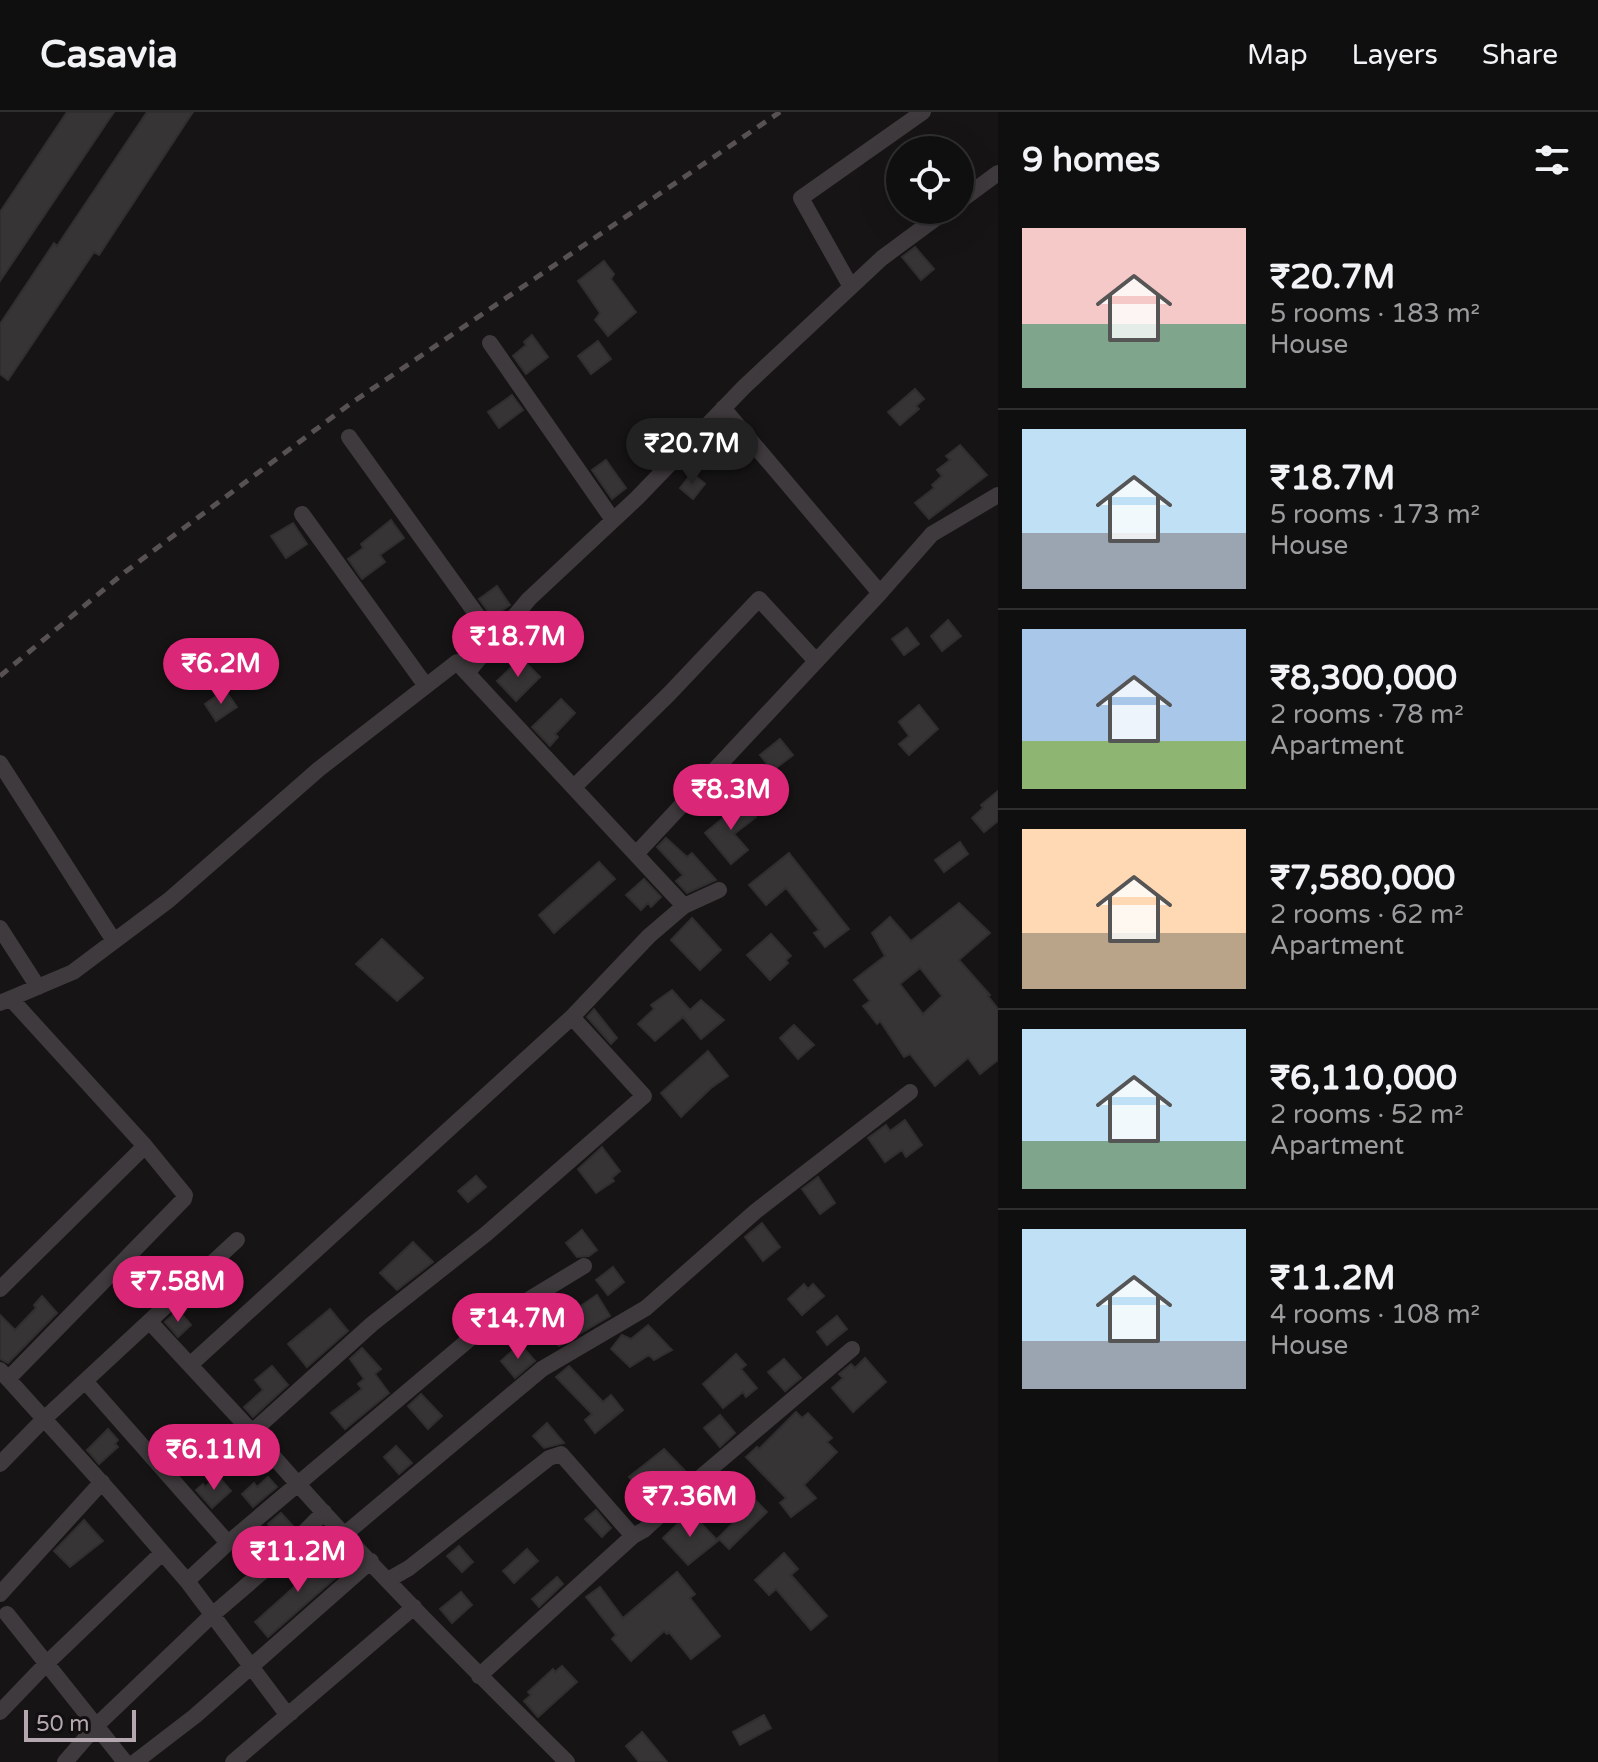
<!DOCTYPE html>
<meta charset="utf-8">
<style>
:root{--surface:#100f0f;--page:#1e1d1d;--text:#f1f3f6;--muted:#9c9c9e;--line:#302f2f;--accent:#db2777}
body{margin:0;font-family:"Varela Round",sans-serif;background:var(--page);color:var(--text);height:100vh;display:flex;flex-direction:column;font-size:30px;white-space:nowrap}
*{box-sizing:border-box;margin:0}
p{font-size:26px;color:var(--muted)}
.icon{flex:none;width:44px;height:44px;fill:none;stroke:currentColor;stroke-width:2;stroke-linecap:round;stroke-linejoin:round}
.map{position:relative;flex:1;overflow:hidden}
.drawer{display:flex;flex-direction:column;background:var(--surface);width:600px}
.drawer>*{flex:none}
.fabs{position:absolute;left:886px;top:24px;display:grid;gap:16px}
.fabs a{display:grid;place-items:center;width:88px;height:88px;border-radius:50%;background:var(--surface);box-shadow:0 8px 32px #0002,0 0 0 2px var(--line);font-size:40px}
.scale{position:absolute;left:24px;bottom:20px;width:112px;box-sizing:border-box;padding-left:8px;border:4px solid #b5a7af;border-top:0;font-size:22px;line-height:28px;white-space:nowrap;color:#b5a7af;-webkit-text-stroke:6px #110f10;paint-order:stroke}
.price{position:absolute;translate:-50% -68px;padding:0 18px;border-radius:28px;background:var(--accent);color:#fff;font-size:26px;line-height:52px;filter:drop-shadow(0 2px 4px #0008)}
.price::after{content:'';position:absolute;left:50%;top:48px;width:24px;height:18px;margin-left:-12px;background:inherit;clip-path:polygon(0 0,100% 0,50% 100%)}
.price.active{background:#222;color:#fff}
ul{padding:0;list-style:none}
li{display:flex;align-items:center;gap:24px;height:200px;padding:0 24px}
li+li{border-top:2px solid var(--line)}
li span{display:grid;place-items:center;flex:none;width:224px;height:160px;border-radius:0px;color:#555}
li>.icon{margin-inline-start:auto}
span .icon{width:96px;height:96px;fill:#fffc;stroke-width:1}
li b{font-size:34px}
h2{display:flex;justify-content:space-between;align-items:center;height:96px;padding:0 24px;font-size:34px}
header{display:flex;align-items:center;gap:48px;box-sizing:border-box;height:112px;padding:0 40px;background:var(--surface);border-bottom:2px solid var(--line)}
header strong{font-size:38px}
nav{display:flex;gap:44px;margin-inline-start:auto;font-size:28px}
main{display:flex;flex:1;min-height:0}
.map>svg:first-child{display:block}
.building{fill:#373436;stroke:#312e2f;stroke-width:2;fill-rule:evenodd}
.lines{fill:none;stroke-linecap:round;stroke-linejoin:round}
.minor{stroke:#3f3a3d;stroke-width:16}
.rail{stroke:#575154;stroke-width:5;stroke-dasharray:10 8;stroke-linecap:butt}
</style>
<header>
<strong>Casavia</strong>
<nav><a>Map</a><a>Layers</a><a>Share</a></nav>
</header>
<main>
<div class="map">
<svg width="998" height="1650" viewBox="0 0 998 1650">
<rect width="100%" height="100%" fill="#161414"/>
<path class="building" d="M67,0H114L0,169V100Z
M147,0H193L99,143L94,140L8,268L0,262V212L54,131L57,134Z
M915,135L934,157L921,168L902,145Z
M604,149L614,162L611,167L636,200L608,224L595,208L600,201L578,169Z
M532,223L548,245L526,262L513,244L526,233L524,230Z
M598,229L611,247L591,262L578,244Z
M915,277L924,287L916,294L919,297L900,313L888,300Z
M512,283L523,298L499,316L488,300Z
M960,333L987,363L929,407L915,391L934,376L932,373L942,364L937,358L950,348L946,344Z
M606,348L626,376L612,387L592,358Z
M692,361L705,372L693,387L680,376Z
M391,408L404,426L380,443L385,450L362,467L348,447L363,436L361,432Z
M293,411L307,432L286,446L271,424Z
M497,474L510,493L492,505L479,487Z
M948,508L961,524L942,539L931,524Z
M907,516L919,532L904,543L892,527Z
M521,546L540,565L516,589L497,569Z
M225,578L237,595L216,609L205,592Z
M561,587L575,601L555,622L558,625L550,634L532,615Z
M919,593L938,617L909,643L899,632L909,624L899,610Z
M780,627L793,643L776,656L774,654L771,657L760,643Z
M998,679V709L984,720L972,706L983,696L981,693Z
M744,689L756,705L734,722L748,738L731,752L705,721Z
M666,726L687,745L692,741L716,768L687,781L676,769L683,763L657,735Z
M960,730L968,742L944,760L935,748Z
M789,741L849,817L825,835L814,821L819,818L786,776L766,793L749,773Z
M599,750L615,767L554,821L539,803Z
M644,767L661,785L651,795L648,791L641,798L626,783Z
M959,791L990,821L959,848L990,883L988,884L998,897V948L980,962L968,946L935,974L910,942L904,945L880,909L877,912L863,894L870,889L854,868L885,844L872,821L890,805L911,829ZM920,856L942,884L923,902L900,872Z
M692,806L721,838L700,858L671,828Z
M771,822L791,844L786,848L788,851L770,868L747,843Z
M382,827L423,866L397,889L356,852Z
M672,878L690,898L701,888L724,908L701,927L683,905L655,929L638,912L654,897L651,893Z
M594,897L617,926L611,932L587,905Z
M794,913L814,933L798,947L780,926Z
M708,939L728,964L711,976L681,1005L661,981Z
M905,1008L922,1033L906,1045L902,1038L885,1050L868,1026L886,1013L890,1019Z
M602,1035L620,1059L612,1066L614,1069L596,1081L578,1057Z
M476,1064L486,1075L468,1090L458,1079Z
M818,1065L835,1091L820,1102L802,1077Z
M762,1111L780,1135L763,1149L745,1125Z
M582,1118L597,1138L589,1144L577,1145L566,1131Z
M413,1130L433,1150L397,1178L380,1161Z
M613,1155L624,1170L608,1183L596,1168Z
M804,1172L808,1177L813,1172L824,1184L802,1203L788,1187Z
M597,1183L610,1204L559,1234L547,1217Z
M42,1184L57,1201L8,1251L0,1247V1203L15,1218L36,1196L34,1193Z
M330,1197L348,1219L307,1255L288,1232Z
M178,1198L191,1213L178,1225L165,1210Z
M837,1204L847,1217L827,1233L817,1220Z
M648,1213L672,1238L654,1248L649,1243L630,1255L611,1237L622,1223L631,1227Z
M520,1232L535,1249L515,1266L501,1249Z
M362,1236L381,1257L375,1262L389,1281L345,1317L331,1301L362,1277L358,1272L364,1267L350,1247Z
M736,1242L746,1253L741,1257L757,1276L746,1285L743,1280L723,1296L703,1272Z
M865,1246L886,1270L853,1300L832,1276L843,1266L839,1262L851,1252L855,1256Z
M784,1247L801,1266L785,1279L768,1260Z
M272,1254L288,1273L253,1305L244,1295L263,1278L255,1268Z
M569,1254L603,1290L611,1283L623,1298L595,1321L585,1308L592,1302L556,1265Z
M421,1282L442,1304L428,1317L408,1294Z
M796,1300L802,1306L808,1301L832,1326L827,1330L837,1340L804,1373L816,1386L791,1405L780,1391L786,1386L746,1345L757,1335L759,1337Z
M720,1303L735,1321L720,1335L704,1316Z
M547,1311L564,1331L544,1336L533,1324Z
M108,1317L118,1328L115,1332L118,1335L99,1352L87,1338Z
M396,1334L412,1351L399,1362L384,1345Z
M664,1337L688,1362L651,1392L629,1365Z
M731,1363L767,1400L729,1437L718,1426L738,1406L713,1379Z
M218,1364L231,1379L212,1396L196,1378L203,1372L205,1375Z
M268,1365L277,1375L253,1395L242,1382L254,1371L257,1375Z
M596,1398L611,1416L602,1425L585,1407Z
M690,1400L718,1429L688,1453L663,1426Z
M281,1401L294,1415L280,1429L268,1412Z
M84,1408L103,1429L70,1455L54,1439Z
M459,1434L473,1450L462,1460L447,1444Z
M527,1437L538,1449L514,1471L503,1459Z
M784,1441L798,1457L791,1463L827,1504L811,1518L776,1477L769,1483L755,1468Z
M299,1442L314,1458L326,1447L340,1462L268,1525L255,1510L303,1467L289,1452Z
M677,1460L695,1482L690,1486L720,1524L691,1547L669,1520L667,1522L664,1519L631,1549L612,1527L616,1523L586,1485L600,1475L623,1506Z
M557,1465L563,1472L539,1495L532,1487Z
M461,1480L472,1493L452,1511L440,1497Z
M562,1554L577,1570L538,1605L524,1589L531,1583L528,1580L553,1557L555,1560Z
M764,1603L771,1616L740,1633L733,1620Z
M642,1620L667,1650H639L626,1634Z"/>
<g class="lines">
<path class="minor" d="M960,89L998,61
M851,175L801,86L923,0
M490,231L613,408
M349,325L495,528
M302,402L426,574
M880,481L932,422L998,383
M467,561L684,794L719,778
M0,651L114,829
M574,675L669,582L759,487L816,549
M636,742L880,481L723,296
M0,816L38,875
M0,891L73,860L169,788L319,657L457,550L467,561L529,487L637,386L744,275L882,146L947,98
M0,1177L145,1034L11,887
M150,1210L252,1320
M191,1252L572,905
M0,1258L111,1381L187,1469L283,1597L291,1601
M8,1267L184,1087L185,1083L145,1034
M85,1269L228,1431L485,1214L584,1154
M0,1352L44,1307L237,1128
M345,1422L542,1257L646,1196L756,1099L910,980
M388,1468L409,1456L549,1346L561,1342L633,1424
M187,1469L228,1431
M0,1482L102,1370
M7,1502L125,1650
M479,1564L633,1424L644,1418L702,1364L852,1237
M0,1600L47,1551L162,1441
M65,1650L97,1613L211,1504L282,1443L324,1400
M135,1650L195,1604L371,1449
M233,1650L414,1495
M567,1650C459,1543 351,1435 252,1320L372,1212L486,1122L644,984L572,905L649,824L684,794"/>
<path class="rail" d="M0,564L125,460L350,292L780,0"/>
</g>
</svg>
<div class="fabs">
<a><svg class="icon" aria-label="locate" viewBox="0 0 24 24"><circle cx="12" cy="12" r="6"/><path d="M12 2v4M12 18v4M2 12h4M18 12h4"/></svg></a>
</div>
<div class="scale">50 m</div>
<b class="price active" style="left:692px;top:374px">₹20.7M</b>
<b class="price" style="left:518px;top:567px">₹18.7M</b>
<b class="price" style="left:221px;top:594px">₹6.2M</b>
<b class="price" style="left:731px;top:720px">₹8.3M</b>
<b class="price" style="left:178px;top:1212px">₹7.58M</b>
<b class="price" style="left:518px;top:1249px">₹14.7M</b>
<b class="price" style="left:214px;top:1380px">₹6.11M</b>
<b class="price" style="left:690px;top:1427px">₹7.36M</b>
<b class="price" style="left:298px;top:1482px">₹11.2M</b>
</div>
<section class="drawer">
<h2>9 homes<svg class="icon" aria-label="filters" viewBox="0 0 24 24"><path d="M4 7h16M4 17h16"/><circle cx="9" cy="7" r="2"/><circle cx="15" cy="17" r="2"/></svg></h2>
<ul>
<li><span style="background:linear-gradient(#f6c9c9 60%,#7fa58c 0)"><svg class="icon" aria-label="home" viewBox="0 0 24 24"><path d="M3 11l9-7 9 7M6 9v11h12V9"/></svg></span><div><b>₹20.7M</b><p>5 rooms · 183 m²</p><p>House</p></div></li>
<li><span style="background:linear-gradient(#bfe0f5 65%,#9aa5b1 0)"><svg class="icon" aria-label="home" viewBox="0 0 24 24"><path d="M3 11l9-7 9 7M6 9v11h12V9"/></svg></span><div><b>₹18.7M</b><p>5 rooms · 173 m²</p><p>House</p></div></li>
<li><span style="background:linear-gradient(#a9c7e8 70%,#8fb573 0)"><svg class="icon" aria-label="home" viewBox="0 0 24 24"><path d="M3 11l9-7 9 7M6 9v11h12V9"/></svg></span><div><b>₹8,300,000</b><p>2 rooms · 78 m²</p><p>Apartment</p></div></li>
<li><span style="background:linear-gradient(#ffd9b3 65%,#b9a48a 0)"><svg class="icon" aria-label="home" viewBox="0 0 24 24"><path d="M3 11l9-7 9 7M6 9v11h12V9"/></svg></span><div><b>₹7,580,000</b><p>2 rooms · 62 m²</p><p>Apartment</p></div></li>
<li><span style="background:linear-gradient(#bfe0f5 70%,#7fa58c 0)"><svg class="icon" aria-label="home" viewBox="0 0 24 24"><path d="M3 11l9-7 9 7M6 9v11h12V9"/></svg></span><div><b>₹6,110,000</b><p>2 rooms · 52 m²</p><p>Apartment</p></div></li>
<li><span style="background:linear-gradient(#bfe0f5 70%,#9aa5b1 0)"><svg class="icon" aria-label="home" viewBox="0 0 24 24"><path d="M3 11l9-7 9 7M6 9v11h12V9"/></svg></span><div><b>₹11.2M</b><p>4 rooms · 108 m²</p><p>House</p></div></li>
</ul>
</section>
</main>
